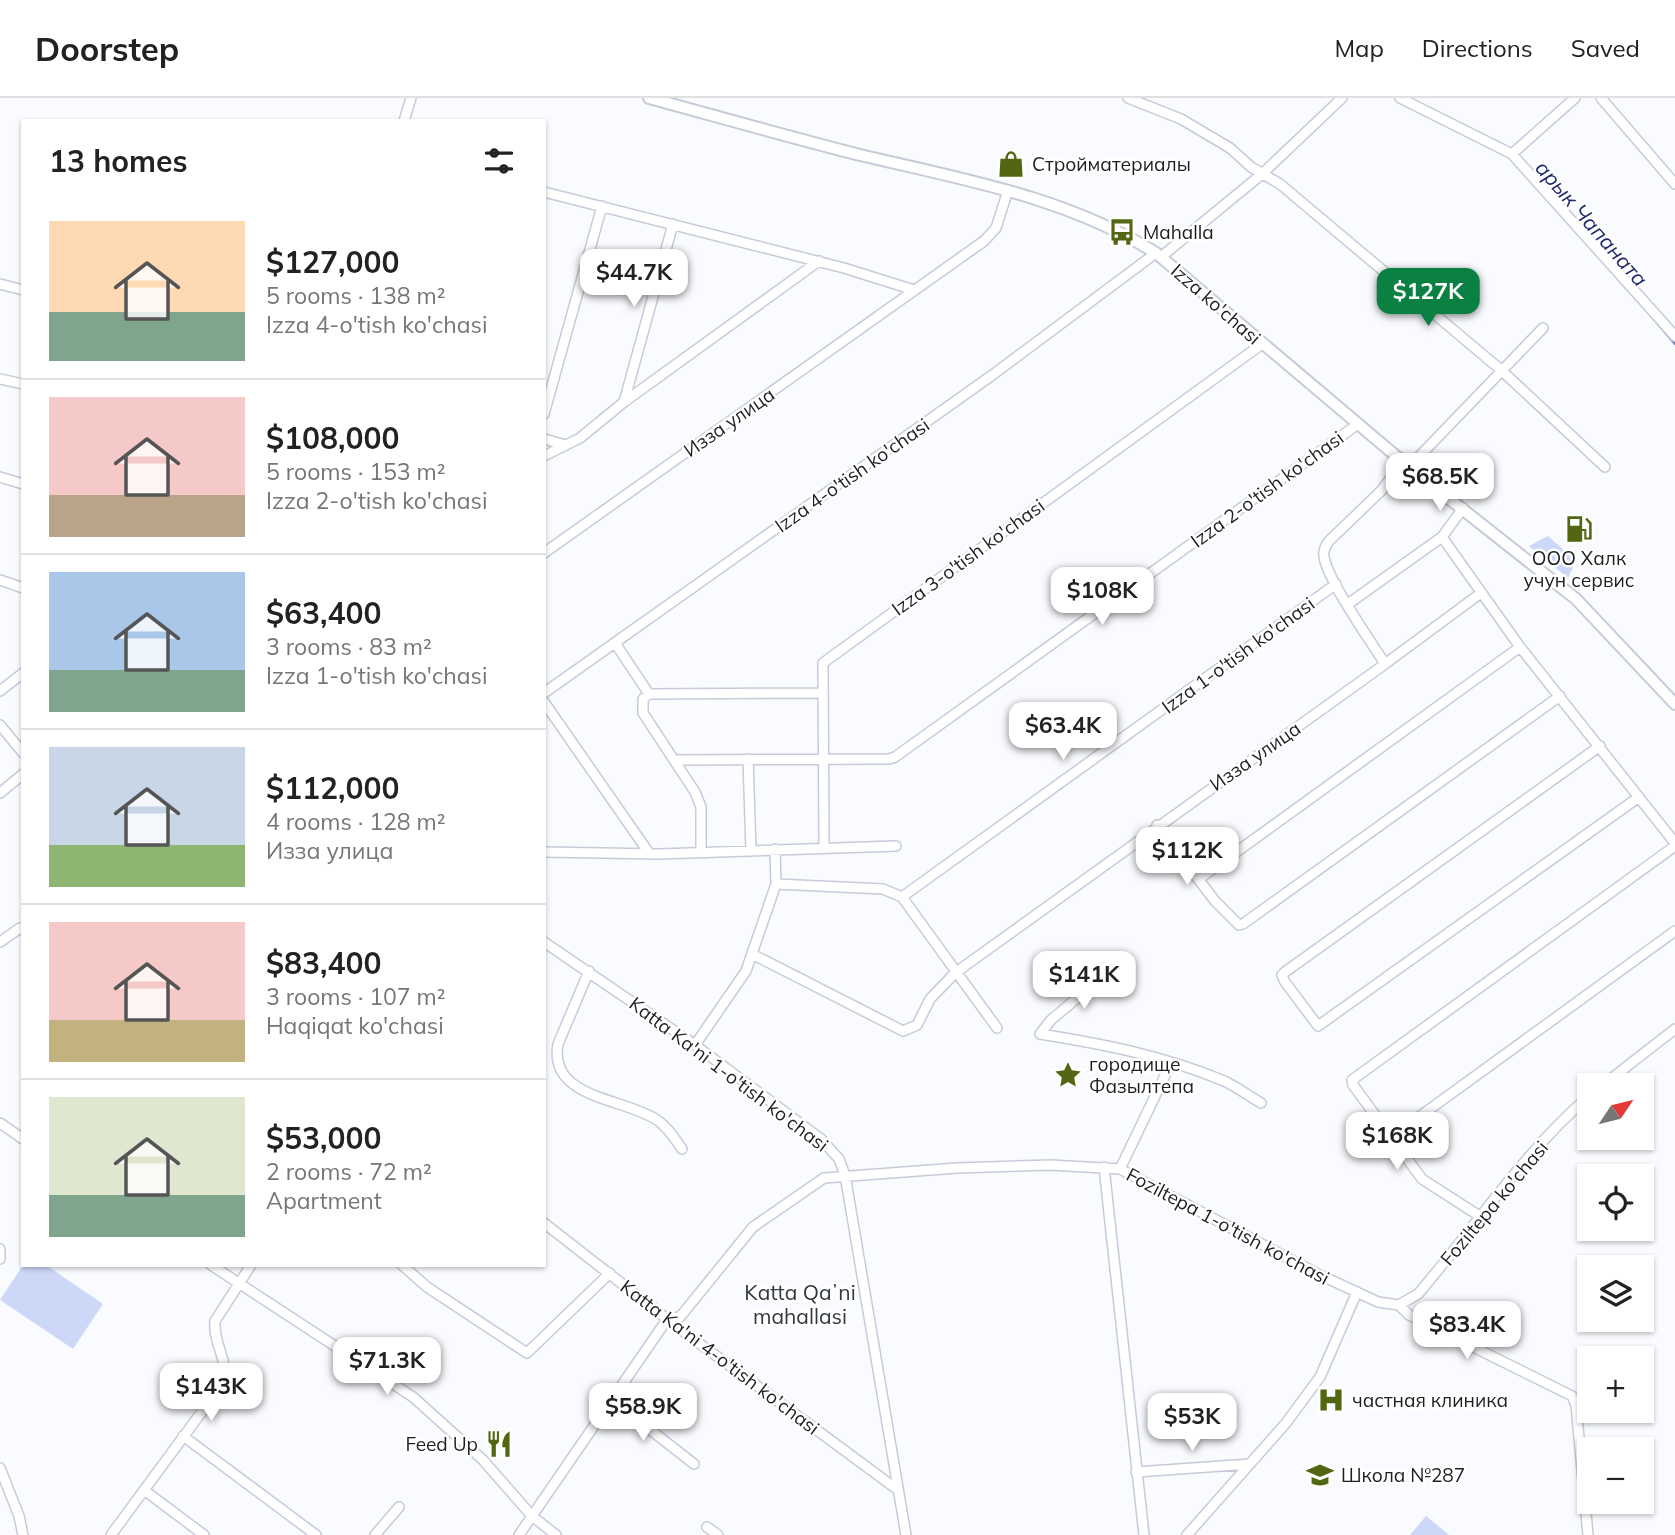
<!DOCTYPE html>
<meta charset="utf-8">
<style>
:root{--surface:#fff;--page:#f6f6f6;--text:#222;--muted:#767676;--line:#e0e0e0;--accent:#0b8043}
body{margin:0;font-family:Mulish,sans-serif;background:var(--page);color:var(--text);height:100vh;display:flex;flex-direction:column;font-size:26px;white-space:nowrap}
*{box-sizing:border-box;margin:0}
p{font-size:23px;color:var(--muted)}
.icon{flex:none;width:38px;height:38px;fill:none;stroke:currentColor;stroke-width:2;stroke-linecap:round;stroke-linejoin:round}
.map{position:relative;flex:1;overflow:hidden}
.side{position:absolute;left:21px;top:21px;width:525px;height:1148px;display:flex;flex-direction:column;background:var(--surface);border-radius:0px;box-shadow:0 2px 5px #0004}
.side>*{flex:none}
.needle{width:46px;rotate:55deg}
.fabs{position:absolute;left:1577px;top:975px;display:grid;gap:14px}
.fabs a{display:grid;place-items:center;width:77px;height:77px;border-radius:0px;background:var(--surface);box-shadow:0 2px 5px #0004;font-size:35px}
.price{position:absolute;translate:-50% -60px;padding:0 16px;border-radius:14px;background:#fff;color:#222;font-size:23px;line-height:46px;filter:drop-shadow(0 2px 4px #0008)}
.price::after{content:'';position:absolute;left:50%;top:42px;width:21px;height:16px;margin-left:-10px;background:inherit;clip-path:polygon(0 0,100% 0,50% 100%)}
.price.selected{background:var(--accent);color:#fff}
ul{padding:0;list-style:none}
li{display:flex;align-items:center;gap:21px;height:175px;padding:0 28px}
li+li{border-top:2px solid var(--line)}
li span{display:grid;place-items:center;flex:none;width:196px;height:140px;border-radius:0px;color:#555}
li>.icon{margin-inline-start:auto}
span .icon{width:84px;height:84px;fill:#fffc;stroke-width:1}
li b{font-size:30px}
h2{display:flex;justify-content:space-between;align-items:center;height:84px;padding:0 28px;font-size:30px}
header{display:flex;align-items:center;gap:42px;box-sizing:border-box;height:98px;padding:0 35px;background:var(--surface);border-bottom:2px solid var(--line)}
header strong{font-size:33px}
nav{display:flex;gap:38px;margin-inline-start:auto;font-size:24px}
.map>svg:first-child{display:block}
.green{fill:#cdd7f8}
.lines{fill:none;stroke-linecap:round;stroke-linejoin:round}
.stream{stroke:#7d8ab6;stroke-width:2.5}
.minor-casing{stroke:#c6cbda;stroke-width:12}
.major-casing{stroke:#c6cbda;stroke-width:14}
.minor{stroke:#fff;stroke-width:9}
.major{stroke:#fff;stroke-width:10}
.labels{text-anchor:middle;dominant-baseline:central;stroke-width:5;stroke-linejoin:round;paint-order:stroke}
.poi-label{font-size:19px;fill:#1c1e24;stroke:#fff;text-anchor:start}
.street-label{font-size:19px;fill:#1c1e24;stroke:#fff}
.water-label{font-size:21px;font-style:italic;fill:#202a6e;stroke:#fff}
.neighbourhood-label{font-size:21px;fill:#333743;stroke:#fff}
</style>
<header>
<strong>Doorstep</strong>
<nav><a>Map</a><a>Directions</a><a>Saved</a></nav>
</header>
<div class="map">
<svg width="1675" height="1437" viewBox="0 0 1675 1437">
<rect width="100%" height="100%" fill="#fafbfe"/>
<path class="green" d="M1548,438L1576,463L1568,480L1529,448Z
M23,1167H46L103,1206L73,1251L0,1202Z
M1426,1418L1449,1437H1410Z"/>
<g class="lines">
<path class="stream" d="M1652,219L1675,246"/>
<defs>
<path id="minor" d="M1128,0L1181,21L1230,50L1251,69L1280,86L1501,272L1605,369
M1400,0L1512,56L1675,238
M1601,0L1675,86
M404,23L411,0
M1512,56L1575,0
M544,94L844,170L914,192
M1161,159L1262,76L1342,0
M0,186L23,192
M0,281L23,286
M624,304L673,126
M544,316L602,108
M544,341L566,347
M544,358L580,340L624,304L819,163
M1409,369L1543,230
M0,379L23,386
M1442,439L1520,549L1675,745
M544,455L984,143L996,130L1008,92
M0,482L23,490
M1348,506L1442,439L1463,410
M615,545L649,596
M1385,566L1481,495
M0,593L23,575
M544,595L991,278L1156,155
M544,604L649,755
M0,627L23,655
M1600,648L1285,874L1282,877L1285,884L1318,928L1639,699
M748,661L751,752
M675,662L889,661L895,659L1358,326
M0,695L23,676
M1157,727L1215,803L1239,827
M824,750L823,565L1262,246
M701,753V709L695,694L643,615V601L649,596L822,595
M544,754L659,756L896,748
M1199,781L1520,549
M776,786L883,791L902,799L1336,486
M902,799L997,930
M1243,826L1560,598
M0,844L20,830L23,832
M544,844L695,947L821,1041L839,1061L845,1077L906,1437
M752,856L903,933L917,927L930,901L955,875L1385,566C1370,542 1328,483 1324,459C1323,452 1325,448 1329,443L1381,393L1403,364
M589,873L558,946C548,1001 625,1000 657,1022C668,1029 675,1041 682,1051
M1109,873L1051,922L1040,936C1103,946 1165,958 1224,983C1237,989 1249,998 1261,1005
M695,947L746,873L776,786L775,751
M1603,987L1675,931
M0,1025L23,1041
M1390,1040L1675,833
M1104,1069L1144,1437
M1120,1071L1171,965
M1481,1119L1422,1081L1353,987L1352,982L1675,748
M544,1125L680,1231L898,1392
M0,1151V1161
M211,1167L413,1299L482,1361L532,1418L556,1437
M402,1167L427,1189L527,1255L610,1175
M1399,1207L1409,1217L1572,1298L1576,1307L1588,1437
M611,1301L694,1366
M183,1338L316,1437
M0,1370L19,1418L23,1437
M1136,1374L1250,1366
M144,1392L204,1437
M707,1429L718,1437
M111,1437L226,1281C226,1260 213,1243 215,1223L251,1167
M375,1437L399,1409
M519,1437L668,1220L680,1219L753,1129L824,1080L957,1070L1051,1067L1120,1071L1318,1176L1378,1204L1399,1207L1418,1196C1474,1131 1523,1055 1589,998
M1187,1437L1286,1325L1320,1279L1357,1194"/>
<path id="major" d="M649,0C719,19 789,39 860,57C962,81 1066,99 1156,155L1409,369L1576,501L1675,606"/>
</defs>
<use href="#minor" class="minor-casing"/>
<use href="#major" class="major-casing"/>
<use href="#minor" class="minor"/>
<use href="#major" class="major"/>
</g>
<defs>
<symbol id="shop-bare" viewBox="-9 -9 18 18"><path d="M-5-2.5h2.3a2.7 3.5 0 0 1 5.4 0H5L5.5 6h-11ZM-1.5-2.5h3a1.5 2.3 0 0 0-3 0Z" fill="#536611" stroke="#fff" stroke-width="2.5" paint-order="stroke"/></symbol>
<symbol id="bus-bare" viewBox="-9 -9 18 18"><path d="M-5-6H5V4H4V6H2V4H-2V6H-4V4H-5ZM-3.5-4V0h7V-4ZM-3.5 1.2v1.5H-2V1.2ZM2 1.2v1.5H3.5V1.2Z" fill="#536611" stroke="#fff" stroke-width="2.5" paint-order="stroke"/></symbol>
<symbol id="fuel-bare" viewBox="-9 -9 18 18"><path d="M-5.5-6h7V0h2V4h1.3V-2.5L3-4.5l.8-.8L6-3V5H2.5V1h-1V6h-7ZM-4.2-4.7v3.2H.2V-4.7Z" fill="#536611" stroke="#fff" stroke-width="2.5" paint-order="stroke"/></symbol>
<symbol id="sight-bare" viewBox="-9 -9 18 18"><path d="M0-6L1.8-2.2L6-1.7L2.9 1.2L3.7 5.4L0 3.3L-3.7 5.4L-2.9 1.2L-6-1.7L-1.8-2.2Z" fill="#536611" stroke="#fff" stroke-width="2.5" paint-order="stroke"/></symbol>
<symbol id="hospital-bare" viewBox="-9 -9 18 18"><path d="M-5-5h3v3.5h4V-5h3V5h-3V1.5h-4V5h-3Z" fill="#536611" stroke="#fff" stroke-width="2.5" paint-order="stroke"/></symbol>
<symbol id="restaurant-bare" viewBox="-9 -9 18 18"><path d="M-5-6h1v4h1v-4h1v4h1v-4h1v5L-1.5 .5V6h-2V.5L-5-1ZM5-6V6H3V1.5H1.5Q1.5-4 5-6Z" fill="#536611" stroke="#fff" stroke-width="2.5" paint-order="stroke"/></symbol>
<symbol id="school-bare" viewBox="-9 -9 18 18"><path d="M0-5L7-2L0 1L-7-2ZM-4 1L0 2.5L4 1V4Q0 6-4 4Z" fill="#536611" stroke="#fff" stroke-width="2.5" paint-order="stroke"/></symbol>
</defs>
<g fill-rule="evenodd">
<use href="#shop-bare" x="992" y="47" width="38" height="38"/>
<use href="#bus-bare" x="1103" y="115" width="38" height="38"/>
<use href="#fuel-bare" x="1560" y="412" width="38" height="38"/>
<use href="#sight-bare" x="1049" y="958" width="38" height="38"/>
<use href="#hospital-bare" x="1312" y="1283" width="38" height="38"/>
<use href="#restaurant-bare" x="480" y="1327" width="38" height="38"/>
<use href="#school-bare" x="1301" y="1358" width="38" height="38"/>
</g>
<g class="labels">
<g class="poi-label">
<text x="1032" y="66">Стройматериалы</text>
<text x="1143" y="134">Mahalla</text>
<text x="1579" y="460" text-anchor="middle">ООО Халк<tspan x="1579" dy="22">учун сервис</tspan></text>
<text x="1089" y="966">городище<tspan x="1089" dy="22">Фазылтепа</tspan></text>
<text x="1352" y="1302">частная клиника</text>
<text x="478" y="1346" text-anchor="end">Feed Up</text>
<text x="1341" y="1377">Школа №287</text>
</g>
<g class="street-label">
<text transform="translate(1216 206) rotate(41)">Izza ko'chasi</text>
<text transform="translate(729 324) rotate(-35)">Изза улица</text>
<text transform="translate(852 377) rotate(-35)">Izza 4-o'tish ko'chasi</text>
<text transform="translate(1267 391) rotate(-36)">Izza 2-o'tish ko'chasi</text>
<text transform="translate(968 459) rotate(-36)">Izza 3-o'tish ko'chasi</text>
<text transform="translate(1238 557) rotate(-36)">Izza 1-o'tish ko'chasi</text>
<text transform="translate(1255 658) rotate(-35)">Изза улица</text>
<text transform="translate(729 976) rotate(37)">Katta Ka'ni 1-o'tish ko'chasi</text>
<text transform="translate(1494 1105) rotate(-50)">Foziltepa ko'chasi</text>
<text transform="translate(1228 1128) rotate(28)">Foziltepa 1-o'tish ko'chasi</text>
<text transform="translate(720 1259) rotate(37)">Katta Ka'ni 4-o'tish ko'chasi</text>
</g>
<g class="water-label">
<text transform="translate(1592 125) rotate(49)">арык Чапаната</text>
</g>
<g class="neighbourhood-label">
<text x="800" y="1194">Katta Qaʼni<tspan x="800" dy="24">mahallasi</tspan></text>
</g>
</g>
</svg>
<div class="fabs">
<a><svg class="needle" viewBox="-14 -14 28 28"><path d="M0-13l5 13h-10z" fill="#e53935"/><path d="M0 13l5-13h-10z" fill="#767676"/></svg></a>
<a><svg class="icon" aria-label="locate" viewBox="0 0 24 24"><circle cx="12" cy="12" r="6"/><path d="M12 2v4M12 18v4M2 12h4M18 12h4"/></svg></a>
<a><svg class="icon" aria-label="layers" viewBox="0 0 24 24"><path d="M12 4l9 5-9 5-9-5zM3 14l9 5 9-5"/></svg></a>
<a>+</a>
<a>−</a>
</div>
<b class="price" style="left:634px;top:211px">$44.7K</b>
<b class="price selected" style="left:1428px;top:230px">$127K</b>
<b class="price" style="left:1440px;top:415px">$68.5K</b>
<b class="price" style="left:1102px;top:529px">$108K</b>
<b class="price" style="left:1063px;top:664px">$63.4K</b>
<b class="price" style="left:1187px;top:789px">$112K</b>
<b class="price" style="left:1084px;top:913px">$141K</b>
<b class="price" style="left:1397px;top:1074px">$168K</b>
<b class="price" style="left:1467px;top:1263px">$83.4K</b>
<b class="price" style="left:387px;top:1299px">$71.3K</b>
<b class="price" style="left:211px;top:1325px">$143K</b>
<b class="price" style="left:643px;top:1345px">$58.9K</b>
<b class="price" style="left:1192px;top:1355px">$53K</b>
<section class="side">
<h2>13 homes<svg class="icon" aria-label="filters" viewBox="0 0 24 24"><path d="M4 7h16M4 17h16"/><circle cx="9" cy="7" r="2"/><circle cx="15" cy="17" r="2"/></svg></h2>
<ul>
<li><span style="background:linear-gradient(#ffd9b3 65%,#7fa58c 0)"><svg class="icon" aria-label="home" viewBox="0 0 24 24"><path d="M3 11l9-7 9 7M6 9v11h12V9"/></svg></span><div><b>$127,000</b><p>5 rooms · 138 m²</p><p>Izza 4-o'tish ko'chasi</p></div></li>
<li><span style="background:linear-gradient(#f6c9c9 70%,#b9a48a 0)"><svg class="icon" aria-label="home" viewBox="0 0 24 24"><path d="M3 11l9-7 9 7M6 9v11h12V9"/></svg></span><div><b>$108,000</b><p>5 rooms · 153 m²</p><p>Izza 2-o'tish ko'chasi</p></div></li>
<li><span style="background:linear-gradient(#a9c7e8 70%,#7fa58c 0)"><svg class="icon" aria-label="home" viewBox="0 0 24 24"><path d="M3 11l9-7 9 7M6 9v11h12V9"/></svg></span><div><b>$63,400</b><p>3 rooms · 83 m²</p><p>Izza 1-o'tish ko'chasi</p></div></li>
<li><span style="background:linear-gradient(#c9d6e8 70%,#8fb573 0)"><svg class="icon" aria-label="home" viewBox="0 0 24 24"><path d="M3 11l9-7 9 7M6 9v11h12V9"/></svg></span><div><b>$112,000</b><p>4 rooms · 128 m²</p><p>Изза улица</p></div></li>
<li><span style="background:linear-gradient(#f6c9c9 70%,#c2b280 0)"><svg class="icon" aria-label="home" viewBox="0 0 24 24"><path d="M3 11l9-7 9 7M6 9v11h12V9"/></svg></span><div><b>$83,400</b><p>3 rooms · 107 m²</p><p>Haqiqat ko'chasi</p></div></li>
<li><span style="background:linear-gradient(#dfe7d0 70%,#7fa58c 0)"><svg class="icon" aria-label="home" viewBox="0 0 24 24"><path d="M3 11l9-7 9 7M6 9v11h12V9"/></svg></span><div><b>$53,000</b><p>2 rooms · 72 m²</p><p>Apartment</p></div></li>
</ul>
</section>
</div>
